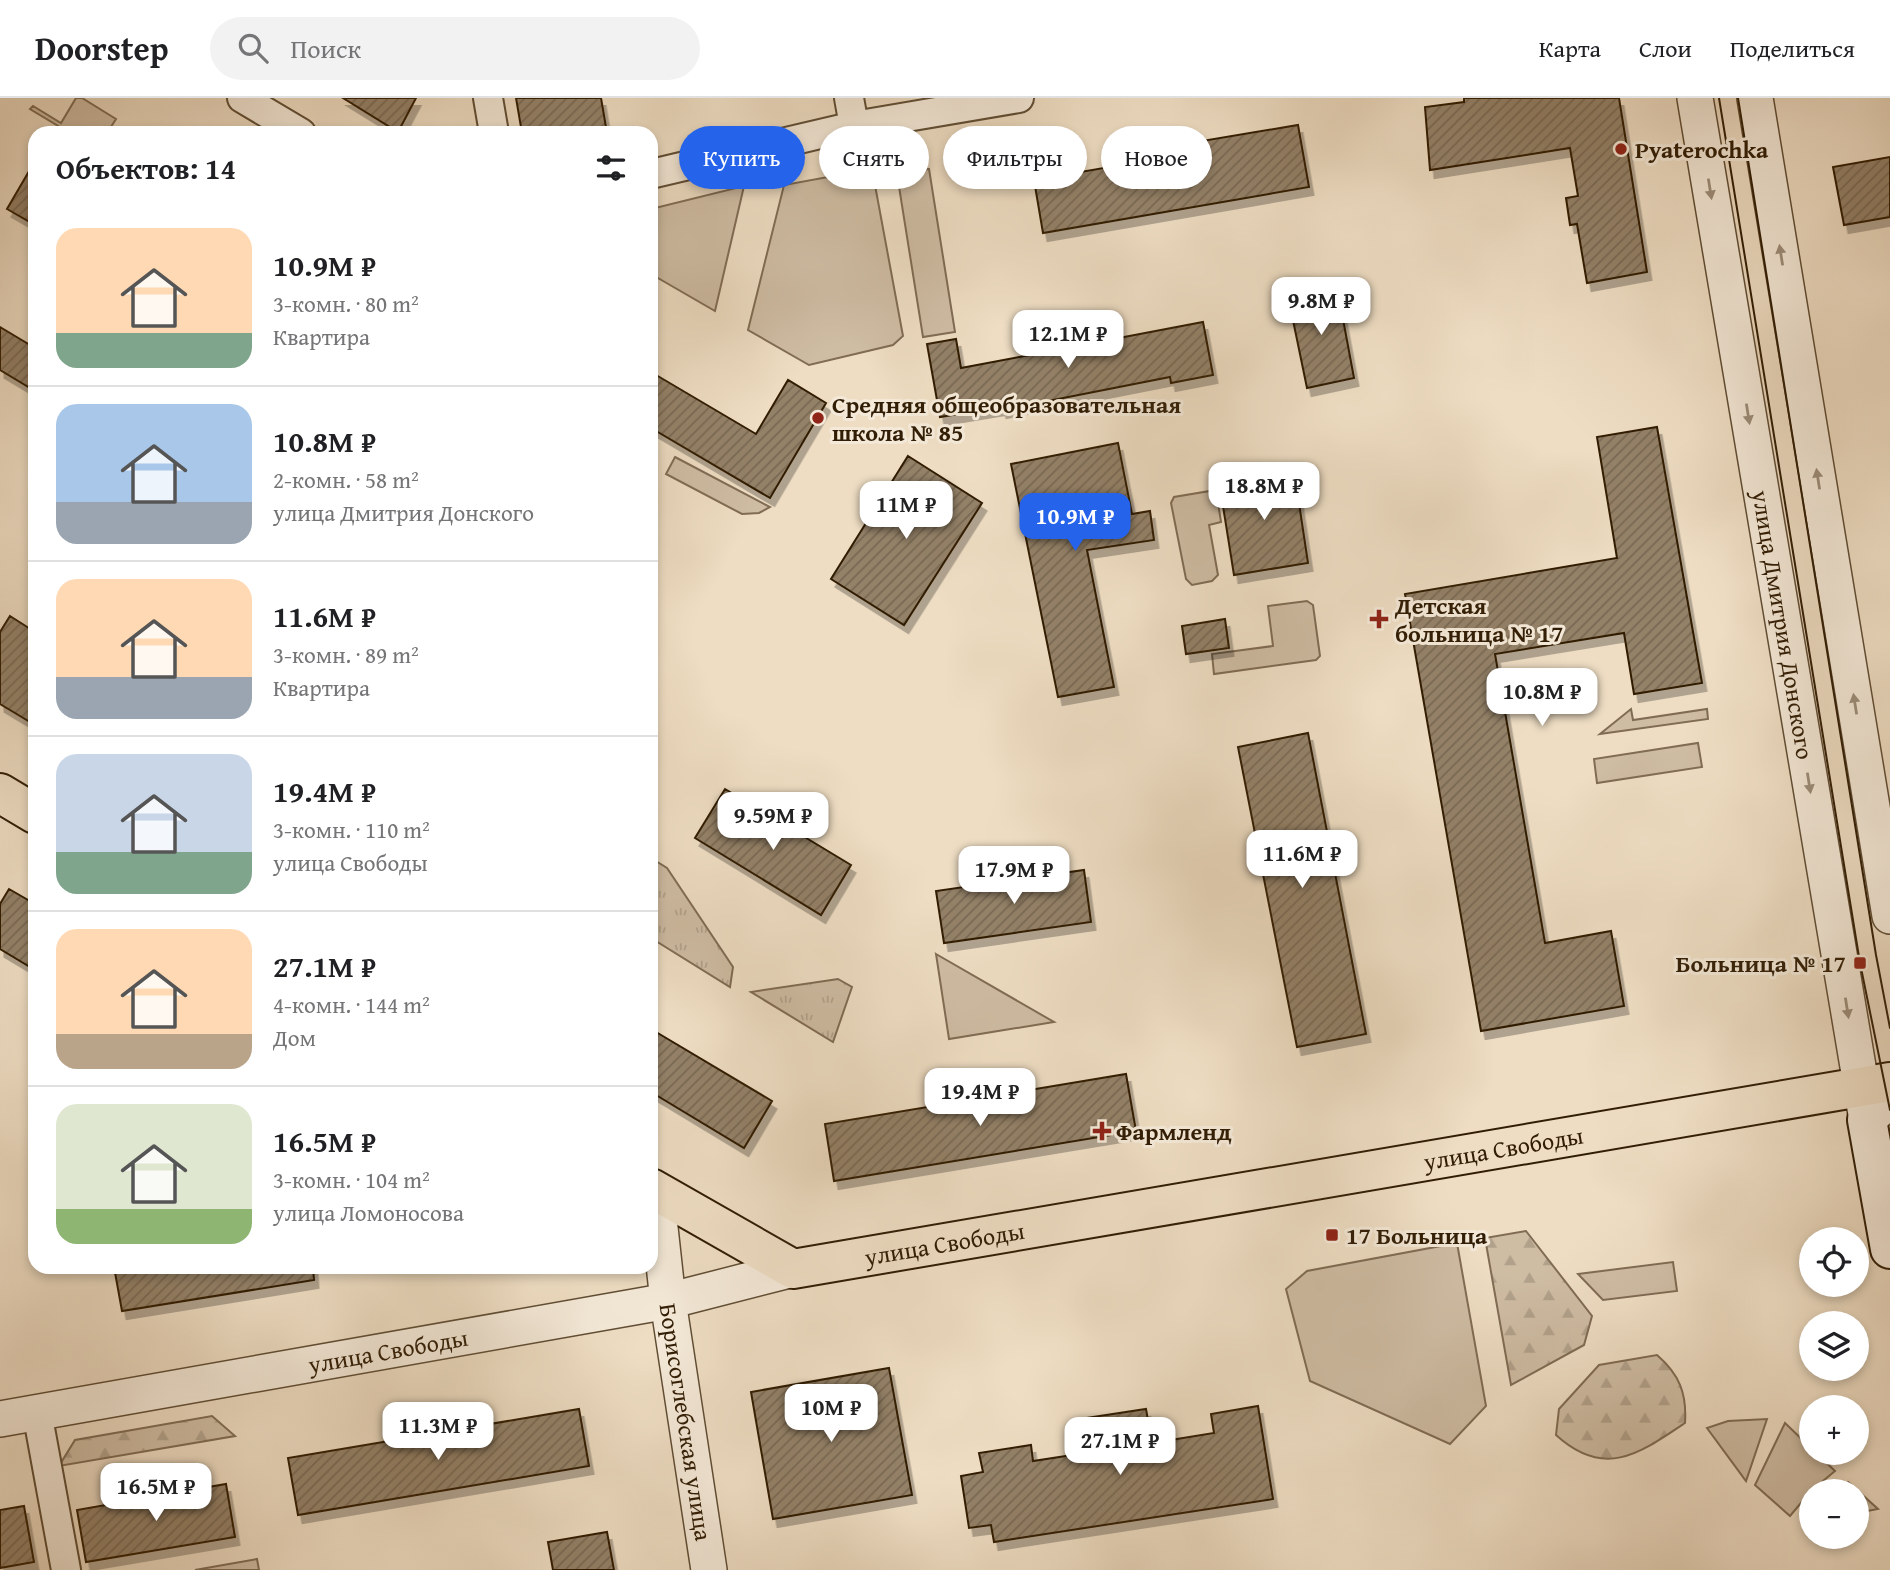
<!DOCTYPE html>
<html lang="ru">
<meta charset="utf-8">
<style>
:root{--surface:#fff;--page:#f2f2f2;--text:#202124;--muted:#757577;--line:#e0e0e0;--accent:#2563eb}
body{margin:0;font-family:"Gentium Book Plus",serif;background:var(--page);color:var(--text);height:100vh;display:flex;flex-direction:column;font-size:26px;white-space:nowrap}
*{box-sizing:border-box;margin:0}
p{font-size:23px;color:var(--muted)}
.icon{flex:none;width:38px;height:38px;fill:none;stroke:currentColor;stroke-width:2;stroke-linecap:round;stroke-linejoin:round}
.map{position:relative;flex:1;overflow:hidden}
.drawer{position:absolute;left:28px;top:28px;width:630px;height:1148px;display:flex;flex-direction:column;background:var(--surface);border-radius:21px;box-shadow:0 4px 10px #0003}
.drawer>*{flex:none}
.banner{position:absolute;left:679px;top:28px;width:665px;height:63px;display:flex;gap:14px}
.buttons{position:absolute;left:1799px;top:1129px;display:grid;gap:14px}
.buttons a{display:grid;place-items:center;width:70px;height:70px;border-radius:50%;background:var(--surface);box-shadow:0 4px 10px #0003;font-size:35px}
.price{position:absolute;translate:-50% -60px;padding:0 16px;border-radius:14px;background:#fff;color:#222;font-size:23px;line-height:46px;filter:drop-shadow(0 2px 4px #0008)}
.price::after{content:'';position:absolute;left:50%;top:42px;width:21px;height:16px;margin-left:-10px;background:inherit;clip-path:polygon(0 0,100% 0,50% 100%)}
.price.selected{background:var(--accent);color:#fff}
ul{padding:0;list-style:none}
li{display:flex;align-items:center;gap:21px;height:175px;padding:0 28px}
li+li{border-top:2px solid var(--line)}
li span{display:grid;place-items:center;flex:none;width:196px;height:140px;border-radius:21px;color:#555}
li>.icon{margin-inline-start:auto}
span .icon{width:84px;height:84px;fill:#fffc;stroke-width:1}
li b{font-size:30px}
h2{display:flex;justify-content:space-between;align-items:center;height:84px;padding:0 28px;font-size:30px}
.tag{padding:0 24px;border-radius:32px;background:var(--surface);box-shadow:0 4px 10px #0003;font-size:24px;line-height:63px}
.tag.selected{background:var(--accent);color:#fff}
header{display:flex;align-items:center;gap:42px;box-sizing:border-box;height:98px;padding:0 35px;background:var(--surface);border-bottom:2px solid var(--line)}
header strong{font-size:33px}
nav{display:flex;gap:38px;margin-inline-start:auto;font-size:24px}
.search{width:490px;height:63px;background:var(--page);display:flex;align-items:center;gap:18px;box-sizing:border-box;padding:0 24px;border-radius:38px;color:var(--muted);font-size:26px}
.map>svg:first-child{display:block}
.green{fill:#cebca3;stroke:#806c54;stroke-width:2}
.forest{fill:url(#forest-firs);stroke:#806c54;stroke-width:2}
.park{fill:url(#park-tufts);stroke:#806c54;stroke-width:2}
.building{fill:url(#building-hatch);stroke:#311d05;stroke-width:2;filter:url(#shadow)}
.lines{fill:none;stroke-linecap:round;stroke-linejoin:round}
.minor-casing{stroke:#604d34;stroke-width:32}
.tertiary-casing{stroke:#604d34;stroke-width:38}
.secondary-casing{stroke:#311d05;stroke-width:42}
.primary-casing{stroke:#311d05;stroke-width:42}
.minor{stroke:#f4e9d8;stroke-width:28}
.tertiary{stroke:#f4e9d8;stroke-width:35}
.secondary{stroke:#f4e9d8;stroke-width:38}
.primary{stroke:#eeddc3;stroke-width:38}
.tram{stroke:#311d05;stroke-width:2}
.oneway{fill:#9c8d79}
.poi-dot{fill:#8f2418;stroke:#f4e9d8;stroke-width:2.5}
.labels{text-anchor:middle;dominant-baseline:central;stroke-width:6;stroke-linejoin:round;paint-order:stroke}
.poi-label{font-size:24px;font-weight:bold;fill:#311d05;stroke:#f4e9d8;text-anchor:start}
.street-label{font-size:24px;fill:#311d05;stroke:#f4e9d8}
</style>
<header>
<strong>Doorstep</strong>
<div class="search"><svg class="icon" aria-label="search" viewBox="0 0 24 24"><circle cx="10" cy="10" r="6"/><path d="M15 15l6 6"/></svg>Поиск</div>
<nav><a>Карта</a><a>Слои</a><a>Поделиться</a></nav>
</header>
<div class="map">
<svg width="1890" height="1472" viewBox="0 0 1890 1472">
<defs>
<pattern id="forest-firs" width="22" height="20" patternUnits="userSpaceOnUse" patternTransform="scale(1.75)"><rect width="22" height="20" fill="#cebca3"/><path d="M5 1l3.5 6h-7zM16 11l3.5 6h-7z" fill="#b1a18b"/></pattern>
<pattern id="park-tufts" width="24" height="20" patternUnits="userSpaceOnUse" patternTransform="scale(1.75)"><rect width="24" height="20" fill="#cebca3"/><path d="M3 7l-1-3M5 7V3M7 7l1-3M15 17l-1-3M17 17v-4M19 17l1-3" fill="none" stroke="#b1a18b"/></pattern>
<pattern id="building-hatch" width="6" height="6" patternUnits="userSpaceOnUse" patternTransform="scale(1.75)"><rect width="6" height="6" fill="#938168"/><path d="M-1 1l2-2M0 6l6-6M5 7l2-2" fill="none" stroke="#796954"/></pattern>
<filter id="shadow"><feDropShadow dx="4.5" dy="8" stdDeviation="0" flood-color="#0004"/></filter>
</defs>
<rect width="100%" height="100%" fill="#eeddc3"/>
<filter id="stains"><feTurbulence type="fractalNoise" baseFrequency=".00286" numOctaves="4"/><feColorMatrix values="0 0 0 0 .2 0 0 0 0 .09 0 0 0 0 .02 0 0 0 .5 -.17"/></filter>
<radialGradient id="worn" r=".72"><stop offset=".6" stop-color="#630" stop-opacity="0"/><stop offset="1" stop-color="#630" stop-opacity=".3"/></radialGradient>
<path class="green" d="M76,0H82L116,21L107,35H70L30,11L33,8L61,25Z
M872,71L903,238L893,247L809,267L748,232L784,87Z
M929,71L955,234L923,239L897,76Z
M744,88L715,213L651,176V111Z
M675,359L770,409L759,415L742,416L666,376Z
M1216,392L1221,424L1209,427L1218,477L1212,483L1192,487L1186,481L1171,405L1174,399Z
M1307,503L1313,507L1320,558L1316,562L1214,576L1212,556L1273,548L1268,508Z
M1631,611L1633,622L1707,611L1708,621L1600,636Z
M1698,645L1702,669L1597,685L1594,661Z
M936,856L1054,924L949,941Z
M1457,1145L1486,1308L1450,1346L1310,1283L1286,1191L1307,1173Z
M1673,1164L1677,1193L1603,1202L1578,1176Z
M1767,1321L1746,1383L1707,1330L1728,1323Z
M1785,1325L1811,1350V1354L1816,1355L1835,1373L1811,1393L1790,1418L1755,1387Z
M1848,1384L1878,1411L1857,1415V1393H1838Z
M257,1461L259,1472H195Z"/>
<path class="forest" d="M1526,1133L1592,1218L1584,1247L1511,1287L1485,1140Z
M1657,1257C1679,1276 1687,1295 1685,1325C1639,1356 1604,1381 1556,1337L1559,1311L1599,1267Z
M212,1318L235,1338L59,1368L75,1342Z"/>
<path class="park" d="M651,760L667,770L733,869L730,889L651,840Z
M838,881L852,889L833,944L751,894Z"/>
<path class="building" d="M343,0H416L398,34Z
M516,0H601L607,35H522Z
M1464,0H1619L1647,174L1587,185L1577,126L1570,127L1566,100L1578,98L1570,50L1430,72L1425,9L1464,4Z
M1298,27L1309,89L1043,135L1034,82L1191,55L1190,45Z
M1890,59V119L1844,127L1833,69Z
M35,63V127L7,111Z
M1337,189L1354,280L1307,290L1288,198Z
M1203,224L1213,277L1171,285L1170,279L1002,312L1001,309L940,319L927,246L956,241L961,270Z
M0,229L35,250V293L0,272Z
M651,274L756,336L788,282L826,305L770,400L651,330Z
M1657,329L1702,585L1634,596L1624,535L1495,556L1545,845L1611,833L1624,908L1481,933L1405,496L1617,460L1597,339Z
M1118,345L1132,416L1150,413L1154,442L1087,452L1114,589L1058,599L1011,366Z
M908,358L982,405L904,527L831,481Z
M1294,372L1308,465L1234,477L1219,383Z
M10,518L35,534V627L0,606V534Z
M1225,521L1229,550L1186,556L1182,528Z
M1308,635L1366,936L1297,949L1238,649Z
M725,691L851,767L821,817L695,740Z
M1084,772L1091,824L944,845L936,793Z
M9,791L35,806V872L0,851V806Z
M651,931L772,1003L744,1050L651,994Z
M1126,976L1136,1033L834,1083L825,1026Z
M114,1169H313L314,1182L122,1213Z
M889,1270L912,1397L773,1421L751,1294Z
M1258,1308L1273,1401L994,1444L991,1427L969,1430L961,1378L983,1374L979,1355L1031,1347L1033,1363L1092,1354L1086,1320L1146,1311L1152,1345L1214,1335L1211,1316Z
M579,1311L589,1368L298,1417L288,1360Z
M226,1386L235,1439L86,1464L77,1412Z
M24,1408L34,1464L0,1470V1412Z
M607,1434L614,1472H553L548,1444Z"/>
<g class="lines">
<defs>
<path id="minor" d="M242,0L301,35
M488,0L494,35
M849,0L854,28
M651,76L854,28L1019,0
M37,1314L66,1472"/>
<g id="tertiary">
<path id="s1" d="M1695,0L1867,1022L1890,1002"/>
<path d="M1755,0L1890,818"/>
<path id="s2" d="M656,1093L668,1203L709,1472"/>
<path id="s3" d="M0,1321L668,1203L793,1171"/>
</g>
<path id="secondary" d="M1867,1022L1890,1151"/>
<g id="primary">
<path d="M0,695L35,716"/>
<path id="s4" d="M651,1090L793,1171L1890,984"/>
</g>
</defs>
<use href="#minor" class="minor-casing"/>
<use href="#tertiary" class="tertiary-casing"/>
<use href="#secondary" class="secondary-casing"/>
<use href="#primary" class="primary-casing"/>
<use href="#minor" class="minor"/>
<use href="#tertiary" class="tertiary"/>
<use href="#secondary" class="secondary"/>
<use href="#primary" class="primary"/>
<path class="tram" d="M1719,0L1860,865L1890,1012
M1738,0L1876,857L1890,930"/>
</g>
<defs><path id="oneway-solid" d="M-6-.8H1V-3.2L6.5 0L1 3.2V.8H-6Z" transform="scale(1.75)"/></defs>
<g class="oneway">
<use href="#oneway-solid" transform="translate(1710 91) rotate(81)"/>
<use href="#oneway-solid" transform="translate(1781 157) rotate(-99)"/>
<use href="#oneway-solid" transform="translate(1748 316) rotate(81)"/>
<use href="#oneway-solid" transform="translate(1818 381) rotate(-99)"/>
<use href="#oneway-solid" transform="translate(1855 606) rotate(-99)"/>
<use href="#oneway-solid" transform="translate(1809 685) rotate(81)"/>
<use href="#oneway-solid" transform="translate(1847 910) rotate(81)"/>
</g>
<g class="poi-dot">
<circle cx="1621" cy="51" r="7"/>
<circle cx="818" cy="320" r="7"/>
<path d="M1375.5 510.5h7v7h7v7h-7v7h-7v-7h-7v-7h7z"/>
<rect x="1853" y="858" width="14" height="14" rx="3.5"/>
<path d="M1098.5 1022.5h7v7h7v7h-7v7h-7v-7h-7v-7h7z"/>
<rect x="1325" y="1130" width="14" height="14" rx="3.5"/>
</g>
<g class="labels">
<g class="poi-label">
<text x="1635" y="51">Pyaterochka</text>
<text x="832" y="306">Средняя общеобразовательная<tspan x="832" dy="28">школа № 85</tspan></text>
<text x="1395" y="507">Детская<tspan x="1395" dy="28">больница № 17</tspan></text>
<text x="1846" y="865" text-anchor="end">Больница № 17</text>
<text x="1116" y="1033">Фармленд</text>
<text x="1346" y="1137">17 Больница</text>
</g>
<g class="street-label">
<text stroke="none"><textPath href="#s1" startOffset="534">улица Дмитрия Донского</textPath></text>
<text stroke="none"><textPath href="#s4" startOffset="884">улица Свободы</textPath></text>
<text stroke="none"><textPath href="#s4" startOffset="317">улица Свободы</textPath></text>
<text stroke="none"><textPath href="#s3" startOffset="394">улица Свободы</textPath></text>
<text stroke="none"><textPath href="#s2" startOffset="233">Борисоглебская улица</textPath></text>
</g>
</g>
<rect width="100%" height="100%" filter="url(#stains)"/>
<rect width="100%" height="100%" fill="url(#worn)"/>
</svg>
<div class="buttons">
<a><svg class="icon" aria-label="locate" viewBox="0 0 24 24"><circle cx="12" cy="12" r="6"/><path d="M12 2v4M12 18v4M2 12h4M18 12h4"/></svg></a>
<a><svg class="icon" aria-label="layers" viewBox="0 0 24 24"><path d="M12 4l9 5-9 5-9-5zM3 14l9 5 9-5"/></svg></a>
<a>+</a>
<a>−</a>
</div>
<b class="price" style="left:1321px;top:239px">9.8M ₽</b>
<b class="price" style="left:1068px;top:272px">12.1M ₽</b>
<b class="price" style="left:1264px;top:424px">18.8M ₽</b>
<b class="price" style="left:906px;top:443px">11M ₽</b>
<b class="price selected" style="left:1075px;top:455px">10.9M ₽</b>
<b class="price" style="left:1542px;top:630px">10.8M ₽</b>
<b class="price" style="left:773px;top:754px">9.59M ₽</b>
<b class="price" style="left:1302px;top:792px">11.6M ₽</b>
<b class="price" style="left:1014px;top:808px">17.9M ₽</b>
<b class="price" style="left:980px;top:1030px">19.4M ₽</b>
<b class="price" style="left:831px;top:1346px">10M ₽</b>
<b class="price" style="left:438px;top:1364px">11.3M ₽</b>
<b class="price" style="left:1120px;top:1379px">27.1M ₽</b>
<b class="price" style="left:156px;top:1425px">16.5M ₽</b>
<div class="banner">
<a class="tag selected">Купить</a>
<a class="tag">Снять</a>
<a class="tag">Фильтры</a>
<a class="tag">Новое</a>
</div>
<section class="drawer">
<h2>Объектов: 14<svg class="icon" aria-label="filters" viewBox="0 0 24 24"><path d="M4 7h16M4 17h16"/><circle cx="9" cy="7" r="2"/><circle cx="15" cy="17" r="2"/></svg></h2>
<ul>
<li><span style="background:linear-gradient(#ffd9b3 75%,#7fa58c 0)"><svg class="icon" aria-label="home" viewBox="0 0 24 24"><path d="M3 11l9-7 9 7M6 9v11h12V9"/></svg></span><div><b>10.9M ₽</b><p>3-комн. · 80 m²</p><p>Квартира</p></div></li>
<li><span style="background:linear-gradient(#a9c7e8 70%,#9aa5b1 0)"><svg class="icon" aria-label="home" viewBox="0 0 24 24"><path d="M3 11l9-7 9 7M6 9v11h12V9"/></svg></span><div><b>10.8M ₽</b><p>2-комн. · 58 m²</p><p>улица Дмитрия Донского</p></div></li>
<li><span style="background:linear-gradient(#ffd9b3 70%,#9aa5b1 0)"><svg class="icon" aria-label="home" viewBox="0 0 24 24"><path d="M3 11l9-7 9 7M6 9v11h12V9"/></svg></span><div><b>11.6M ₽</b><p>3-комн. · 89 m²</p><p>Квартира</p></div></li>
<li><span style="background:linear-gradient(#c9d6e8 70%,#7fa58c 0)"><svg class="icon" aria-label="home" viewBox="0 0 24 24"><path d="M3 11l9-7 9 7M6 9v11h12V9"/></svg></span><div><b>19.4M ₽</b><p>3-комн. · 110 m²</p><p>улица Свободы</p></div></li>
<li><span style="background:linear-gradient(#ffd9b3 75%,#b9a48a 0)"><svg class="icon" aria-label="home" viewBox="0 0 24 24"><path d="M3 11l9-7 9 7M6 9v11h12V9"/></svg></span><div><b>27.1M ₽</b><p>4-комн. · 144 m²</p><p>Дом</p></div></li>
<li><span style="background:linear-gradient(#dfe7d0 75%,#8fb573 0)"><svg class="icon" aria-label="home" viewBox="0 0 24 24"><path d="M3 11l9-7 9 7M6 9v11h12V9"/></svg></span><div><b>16.5M ₽</b><p>3-комн. · 104 m²</p><p>улица Ломоносова</p></div></li>
</ul>
</section>
</div>
